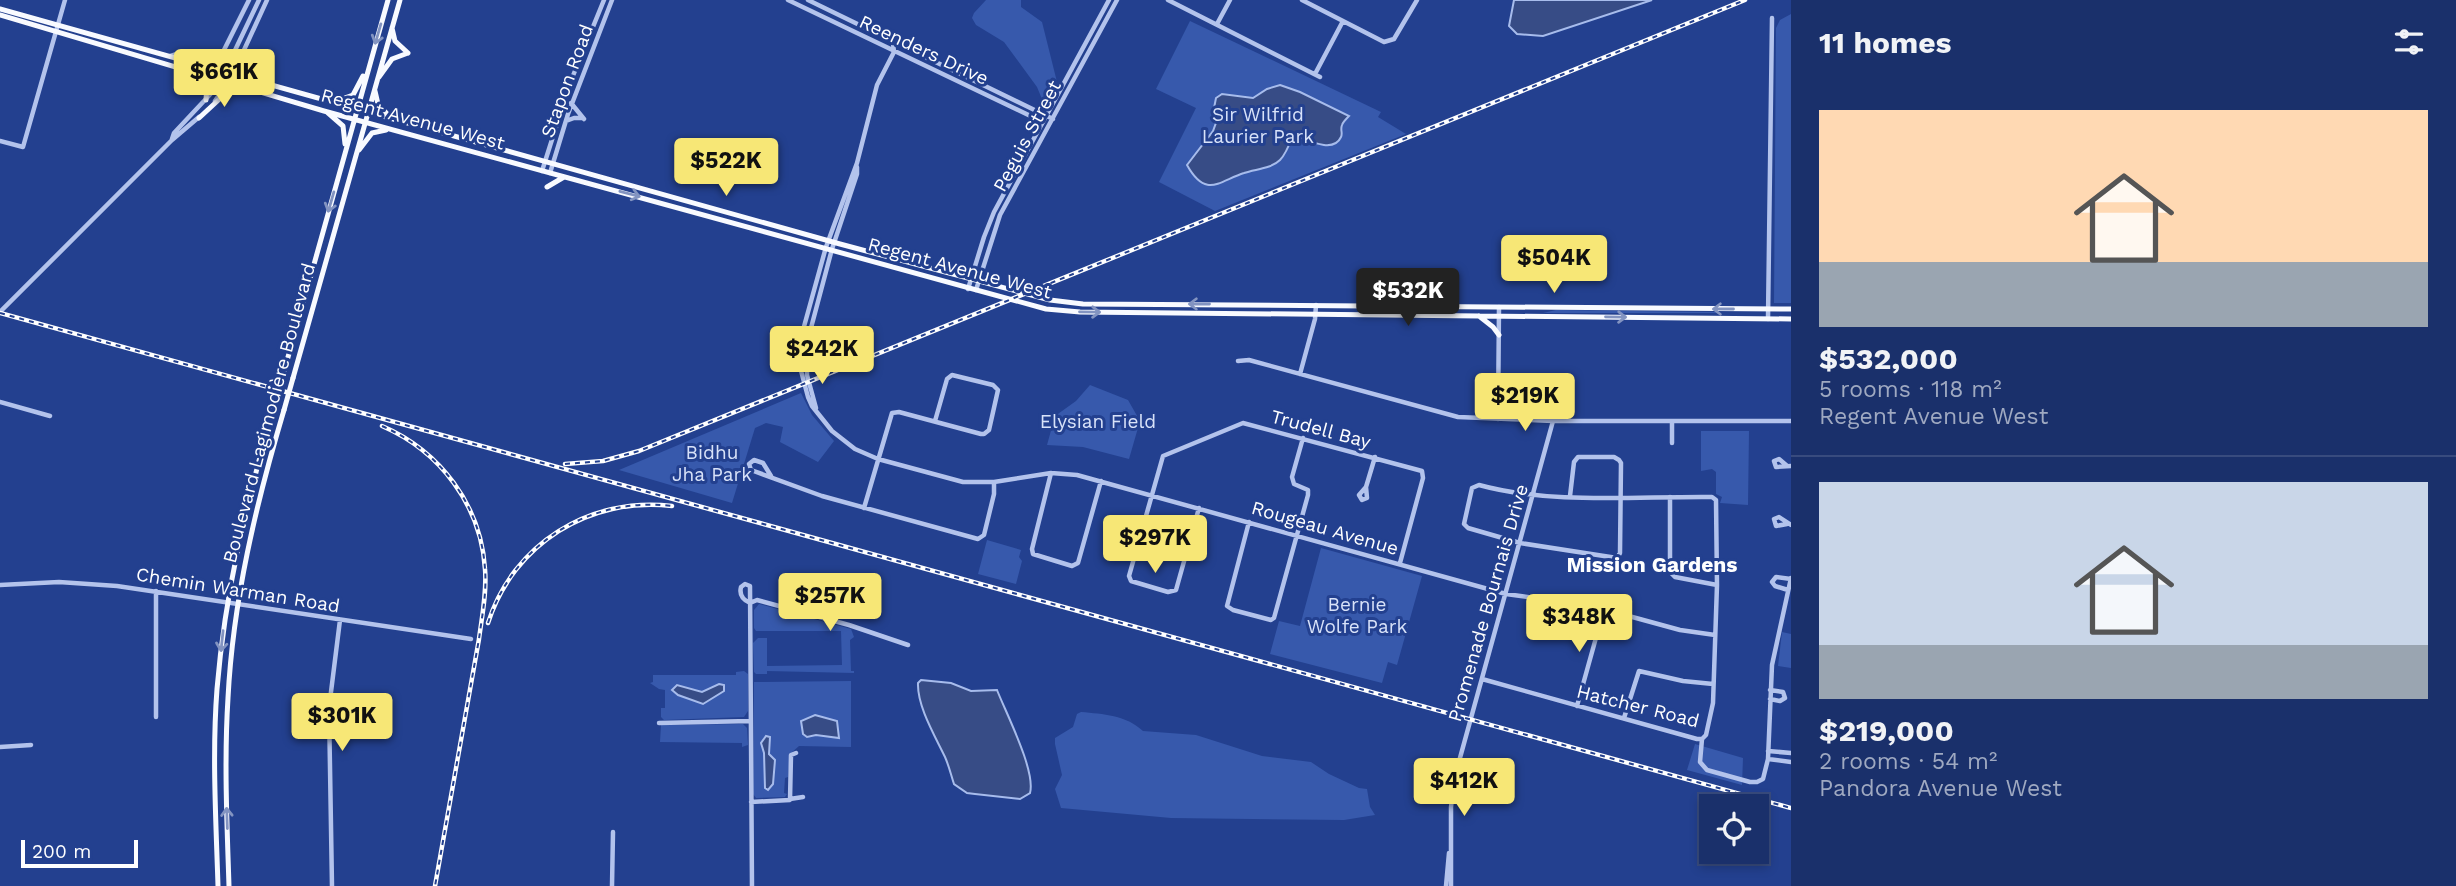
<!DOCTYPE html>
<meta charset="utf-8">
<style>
:root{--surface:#1a306b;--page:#233871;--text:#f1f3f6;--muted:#9fa9c1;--line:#384b7e;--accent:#f7e776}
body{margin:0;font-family:"Work Sans",sans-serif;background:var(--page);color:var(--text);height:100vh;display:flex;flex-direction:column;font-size:26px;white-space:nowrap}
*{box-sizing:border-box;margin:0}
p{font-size:23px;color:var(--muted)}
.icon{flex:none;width:38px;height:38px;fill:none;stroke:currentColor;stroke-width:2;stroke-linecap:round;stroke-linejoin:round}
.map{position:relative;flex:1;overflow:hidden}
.panel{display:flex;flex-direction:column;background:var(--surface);width:665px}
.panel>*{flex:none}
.buttons{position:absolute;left:1699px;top:794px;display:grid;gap:14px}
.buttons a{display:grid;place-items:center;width:70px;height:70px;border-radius:0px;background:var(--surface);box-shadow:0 4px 10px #0003,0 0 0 2px var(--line);font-size:35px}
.scale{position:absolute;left:21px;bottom:18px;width:117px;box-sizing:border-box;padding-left:7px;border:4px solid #fff;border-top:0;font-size:19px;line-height:24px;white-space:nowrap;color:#fff;-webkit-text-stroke:5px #23408f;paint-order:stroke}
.price{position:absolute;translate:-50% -60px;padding:0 16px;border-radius:7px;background:var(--accent);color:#111;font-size:23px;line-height:46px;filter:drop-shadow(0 2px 4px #0008)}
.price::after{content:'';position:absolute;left:50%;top:42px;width:21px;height:16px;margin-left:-10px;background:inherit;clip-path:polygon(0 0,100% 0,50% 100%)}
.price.active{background:#222;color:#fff}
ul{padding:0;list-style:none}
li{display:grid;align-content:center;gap:14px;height:371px;padding:0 28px}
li+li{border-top:2px solid var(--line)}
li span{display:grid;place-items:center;height:217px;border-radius:0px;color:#555}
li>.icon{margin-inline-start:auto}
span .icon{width:126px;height:126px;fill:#fffc;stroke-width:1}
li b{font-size:30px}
h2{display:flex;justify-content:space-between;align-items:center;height:84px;padding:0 28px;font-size:30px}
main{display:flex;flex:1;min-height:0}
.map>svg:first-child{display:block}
.green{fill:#3759ac}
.water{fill:#374c86;stroke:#a7bcec;stroke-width:2}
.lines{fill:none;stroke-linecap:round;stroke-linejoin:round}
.minor{stroke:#b3c3ec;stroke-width:4.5}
.major{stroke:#f8faff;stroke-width:5}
.rail-casing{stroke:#fff;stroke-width:4.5}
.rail{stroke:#23408f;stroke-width:2;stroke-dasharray:5;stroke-linecap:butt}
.major-bridge{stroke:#f8faff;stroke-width:5}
.oneway{stroke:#8394c1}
.labels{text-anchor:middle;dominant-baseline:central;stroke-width:6;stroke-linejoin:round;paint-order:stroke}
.street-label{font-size:19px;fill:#fff;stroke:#23408f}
.park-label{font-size:19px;fill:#d8e2f9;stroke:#23408f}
.neighbourhood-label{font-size:21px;font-weight:bold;fill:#fff;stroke:#23408f}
</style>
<main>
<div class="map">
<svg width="1791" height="886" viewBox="0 0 1791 886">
<rect width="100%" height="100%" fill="#23408f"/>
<path class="green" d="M986,0H1021V7L1042,22L1057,82L1044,104L1037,87L1004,42L976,25L972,18L974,13Z
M1791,14V303H1774L1776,28L1780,20Z
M1190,21L1381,112L1378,117L1406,134L1215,211L1159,182L1196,108L1156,89Z
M1556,310L1718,312L1720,313H1543Z
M1090,385L1128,400L1140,421L1129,459L1083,447L1047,445L1055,416L1076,401Z
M801,393L812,415L834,441L818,462L780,442L783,427L766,423L755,428L732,503L619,470Z
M1701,431H1749L1748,505L1720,503L1722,497L1716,494V472L1712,469L1701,471Z
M987,540L1021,550L1019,557L1022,561L1016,584L978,574Z
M1321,548L1422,576L1397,665L1388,662L1382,683L1270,654L1279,621L1300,626Z
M759,604L851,629L854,637L850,640L851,671H854V673L767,671V674H756L754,672L753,643L758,638H767V666L842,665L841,631H756L754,628V610Z
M1782,632L1791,634V668L1778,666Z
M744,671L748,674V711L744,717L664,720L661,717V708H665V690L659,689L650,683L653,682V675H736V672Z
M851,681V747L799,746L790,754L788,777L785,778L784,793L787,794L785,797L756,798L753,794L754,682Z
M1081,712C1103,714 1126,715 1143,731L1196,735L1262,756L1311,762L1329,774L1359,788L1367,789L1370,807L1375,815L1344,820L1171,818L1061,808L1055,789L1062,775L1055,744V738L1073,727L1077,714Z
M743,724L747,728L748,745L742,747V743L660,742L661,725Z
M1695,744L1743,758L1742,785L1687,770Z"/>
<path class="water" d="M1514,0H1652L1543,36L1517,34L1509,26Z
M1280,85L1300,92L1349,116C1346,119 1343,122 1342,125C1340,130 1343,133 1341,137C1333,155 1304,138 1293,135C1290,143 1286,154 1280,160C1271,169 1255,169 1244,173C1219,181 1206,199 1187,165L1213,131L1217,120L1213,113L1216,98L1222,94L1253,98L1267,89Z
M921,680L951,683L971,691L997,690C1006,713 1036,771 1030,793L1020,799L975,794L967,793L954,784C951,775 949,766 945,757C935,736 917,706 918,683Z
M719,684L724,685V691L703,704L678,695L672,690L677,685L702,692Z
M815,715L837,721L839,738L816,735L807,737L803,734L801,721Z
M766,736L770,737L769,754L775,760L773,784L768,790L765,788L764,753L761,743Z"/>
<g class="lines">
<path class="minor" d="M788,0L1043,122
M808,0L1053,119
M1168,0L1320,77
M1302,0L1384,42L1394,39L1417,0
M1217,24L1230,0
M893,43L894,52L877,85L857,163L826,247L800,341V367L808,397L812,406L832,431L855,449L878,459L963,482H994L1051,473L1077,475L1506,594L1592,606L1680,630L1715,635
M170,56C187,48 202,63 219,60L249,0
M1315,74L1343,21
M215,101L233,74L267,0
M571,103L584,119
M566,121L574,118H583
M172,139L174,133L218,86L259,0
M0,141L23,147L65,0
M542,171L570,83L604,0
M550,173L568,114L612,0
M968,289L984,237L994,212L1109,0
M976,290L1000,215L1117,0
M0,312L172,140L199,117
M1768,319L1772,18
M1238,361L1249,360L1458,417L1553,421H1791
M1300,374L1315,319L1316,305
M0,402L50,416
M816,408L807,375V343L832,249L857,174V167
M1498,419L1499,307
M1672,443V422
M1786,465L1779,459L1774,461L1776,467L1791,466
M1051,473L1032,549L1033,554L1072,566L1078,563L1101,481
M771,476L763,463L754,460L749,464L751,470L822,496L978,539L984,535L994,494V482
M1366,487L1359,495L1362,500L1367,498L1366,487L1375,457
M1670,497V572L1675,577L1717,585
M864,508L892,413L899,412L981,434H984L989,430L998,390L993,385L952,375L947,379L935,421
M1199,508L1176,590L1168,592L1131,581L1129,576L1163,456L1243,423L1422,471L1423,478L1400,563
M1249,522L1227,606L1233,610L1271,620L1274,618L1308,495V490L1294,484L1292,477L1303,438
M1787,524L1776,526L1774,519L1779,517L1791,525
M0,585L59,582L117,586L471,639
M1788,590L1775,586L1772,582L1776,577L1791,579
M156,591V717
M750,603C743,600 739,595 741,587L745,584L750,586L752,886
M750,603L757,600L849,625L908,645
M1482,679L1697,739H1702L1706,735L1713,703L1717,585L1716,500L1712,497C1637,496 1552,505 1479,485L1472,488L1464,524L1468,528L1520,543L1617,558L1620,553L1621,463L1619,460L1614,457H1578L1574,462L1570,496
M1770,699L1780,701L1785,698L1783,692L1770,690
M1577,706L1604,609
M1624,718L1639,671L1683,681L1713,684
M659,723L750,721
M1702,739L1700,762L1707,770L1750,782H1757L1763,779L1768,759L1772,665L1791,578
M0,747L31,745
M1768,751L1791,753
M1768,759L1791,762
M790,799L803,797
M751,802L790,800L791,755L796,753
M332,886L329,708L340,620
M612,886L613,832
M1446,886L1449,853
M1451,886V807L1455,776L1553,421"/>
<path class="major" d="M0,9L840,244L1050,300L1083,304L1791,309
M0,15L324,111L1046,309L1080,312L1791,319
M392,28L395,41L408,53
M242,55L240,65L250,79
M211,66L224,64L234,53
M198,76L207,83L206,100
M379,77L392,59L408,53
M375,91L378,104L388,115
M336,101L353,95L363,76
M327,112L343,126L345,144
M199,118L226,93L245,89
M359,150L372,133L386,130
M547,187L564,177
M1479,316L1493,327L1499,335
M283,375L388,0
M293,378L400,0
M218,886C216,821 212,754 217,689C225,592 247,500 274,407
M229,886C227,824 224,761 228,698C233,600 256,504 284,410"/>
<defs>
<path id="rail" d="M0,313L1791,808
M382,426C440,451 481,505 485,569C487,592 482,616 479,639L435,886
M565,464L603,461L639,451L1745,0
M488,623C513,544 590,496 672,506"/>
</defs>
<use href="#rail" class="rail-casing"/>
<use href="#rail" class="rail"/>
<path class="major-bridge" d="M274,407L283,375
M284,410L293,378"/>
</g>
<defs><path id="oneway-shaft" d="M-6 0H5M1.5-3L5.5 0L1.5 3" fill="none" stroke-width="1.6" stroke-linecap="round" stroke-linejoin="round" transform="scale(1.75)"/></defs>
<g class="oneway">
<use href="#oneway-shaft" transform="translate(378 34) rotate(106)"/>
<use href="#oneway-shaft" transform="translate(630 194) rotate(15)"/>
<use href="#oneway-shaft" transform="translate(331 202) rotate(106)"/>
<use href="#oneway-shaft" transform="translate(1199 304) rotate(-180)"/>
<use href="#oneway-shaft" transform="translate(1723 309) rotate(-180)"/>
<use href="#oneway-shaft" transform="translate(1090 312) rotate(1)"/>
<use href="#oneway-shaft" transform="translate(1616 317) rotate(1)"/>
<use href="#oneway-shaft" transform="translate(222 641) rotate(96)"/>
<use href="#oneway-shaft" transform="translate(227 818) rotate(-92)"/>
</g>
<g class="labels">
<g class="street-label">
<text transform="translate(924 50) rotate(25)">Reenders Drive</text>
<text transform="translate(567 81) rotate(-70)">Stapon Road</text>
<text transform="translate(413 119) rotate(15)">Regent Avenue West</text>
<text transform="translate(1027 136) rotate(-62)">Peguis Street</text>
<text transform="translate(960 268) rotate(15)">Regent Avenue West</text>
<text transform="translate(269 413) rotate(-75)">Boulevard Lagimodière Boulevard</text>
<text transform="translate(1321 429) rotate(15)">Trudell Bay</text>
<text transform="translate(1325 528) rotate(16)">Rougeau Avenue</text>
<text transform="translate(238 590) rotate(9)">Chemin Warman Road</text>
<text transform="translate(1488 603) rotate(-74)">Promenade Bournais Drive</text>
<text transform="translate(1638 706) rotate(14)">Hatcher Road</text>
</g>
<g class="park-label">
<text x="1258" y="114">Sir Wilfrid<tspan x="1258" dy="22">Laurier Park</tspan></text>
<text x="1098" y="421">Elysian Field</text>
<text x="712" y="452">Bidhu<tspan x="712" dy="22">Jha Park</tspan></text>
<text x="1357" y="604">Bernie<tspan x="1357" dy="22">Wolfe Park</tspan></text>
</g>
<g class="neighbourhood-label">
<text x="1652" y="564">Mission Gardens</text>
</g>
</g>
</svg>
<div class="buttons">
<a><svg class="icon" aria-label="locate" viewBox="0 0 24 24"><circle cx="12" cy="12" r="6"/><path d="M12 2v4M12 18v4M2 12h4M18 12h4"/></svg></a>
</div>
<div class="scale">200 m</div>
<b class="price" style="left:224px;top:109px">$661K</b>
<b class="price" style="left:726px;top:198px">$522K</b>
<b class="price" style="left:1554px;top:295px">$504K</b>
<b class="price active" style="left:1408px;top:328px">$532K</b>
<b class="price" style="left:822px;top:386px">$242K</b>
<b class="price" style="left:1525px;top:433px">$219K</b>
<b class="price" style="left:1155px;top:575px">$297K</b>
<b class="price" style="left:830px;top:633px">$257K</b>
<b class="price" style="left:1579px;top:654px">$348K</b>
<b class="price" style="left:342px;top:753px">$301K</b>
<b class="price" style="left:1464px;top:818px">$412K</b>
</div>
<section class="panel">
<h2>11 homes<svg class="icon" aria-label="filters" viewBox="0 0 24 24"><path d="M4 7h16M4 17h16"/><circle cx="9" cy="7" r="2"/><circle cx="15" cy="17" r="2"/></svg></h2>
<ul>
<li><span style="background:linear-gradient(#ffd9b3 70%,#9aa5b1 0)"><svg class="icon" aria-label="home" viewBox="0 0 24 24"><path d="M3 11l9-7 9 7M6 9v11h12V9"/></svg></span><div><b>$532,000</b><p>5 rooms · 118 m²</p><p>Regent Avenue West</p></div></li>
<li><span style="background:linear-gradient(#c9d6e8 75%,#9aa5b1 0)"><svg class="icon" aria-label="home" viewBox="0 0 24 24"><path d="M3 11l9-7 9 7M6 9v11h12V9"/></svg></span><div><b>$219,000</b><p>2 rooms · 54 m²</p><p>Pandora Avenue West</p></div></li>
</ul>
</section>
</main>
